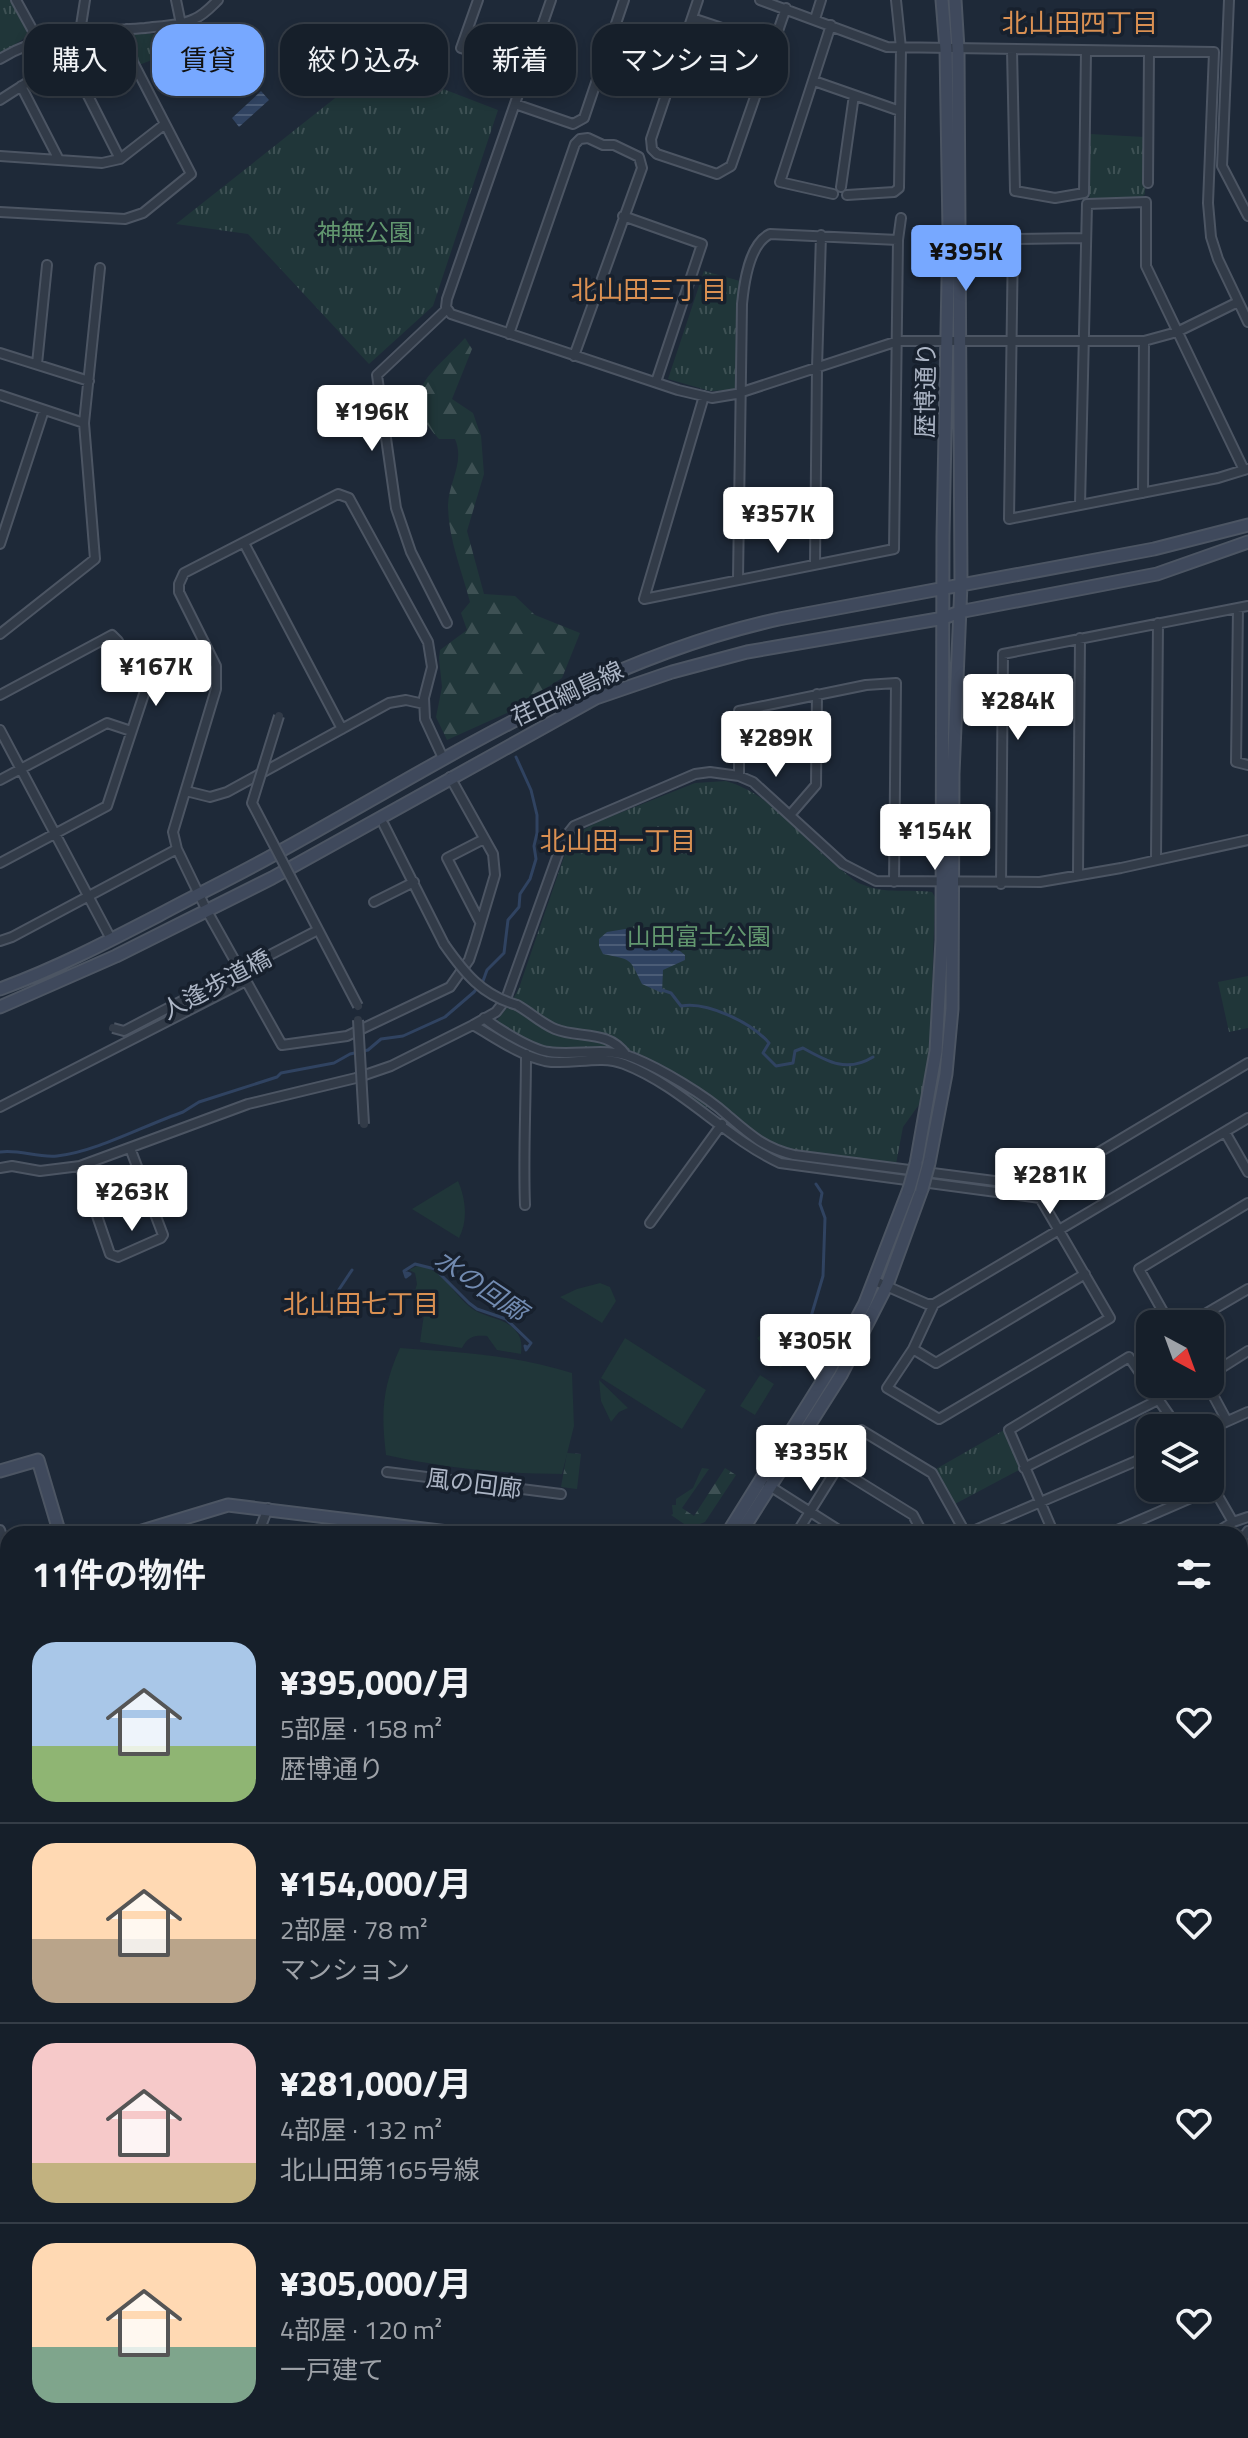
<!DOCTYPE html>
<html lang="ja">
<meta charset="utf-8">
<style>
:root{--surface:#161f2a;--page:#232c36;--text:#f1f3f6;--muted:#9ea2a8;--line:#353d47;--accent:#77a8ff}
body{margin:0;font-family:"Titillium Web","Noto Sans JP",sans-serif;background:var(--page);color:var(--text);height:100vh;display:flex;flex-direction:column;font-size:30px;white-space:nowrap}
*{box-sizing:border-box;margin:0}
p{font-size:26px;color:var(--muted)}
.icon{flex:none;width:44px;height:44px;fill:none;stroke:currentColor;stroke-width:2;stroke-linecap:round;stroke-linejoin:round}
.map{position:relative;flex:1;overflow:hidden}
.side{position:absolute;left:0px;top:1526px;width:1248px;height:912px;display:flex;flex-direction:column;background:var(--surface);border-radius:24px 24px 0 0;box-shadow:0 4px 12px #0003,0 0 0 2px var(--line)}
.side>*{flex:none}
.hud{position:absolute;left:24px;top:24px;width:800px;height:72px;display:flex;gap:16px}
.needle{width:52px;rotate:139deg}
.buttons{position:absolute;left:1136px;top:1310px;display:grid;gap:16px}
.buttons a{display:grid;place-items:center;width:88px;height:88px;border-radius:16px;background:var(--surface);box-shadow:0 4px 12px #0003,0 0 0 2px var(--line);font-size:40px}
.price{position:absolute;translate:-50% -68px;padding:0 18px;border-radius:8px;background:#fff;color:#222;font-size:26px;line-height:52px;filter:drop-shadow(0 2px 4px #0008)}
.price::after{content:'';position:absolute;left:50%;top:48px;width:24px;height:18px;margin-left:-12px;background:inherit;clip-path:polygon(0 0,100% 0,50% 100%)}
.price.active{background:var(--accent);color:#111}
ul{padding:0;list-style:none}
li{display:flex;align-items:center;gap:24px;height:200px;padding:0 32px}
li+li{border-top:2px solid var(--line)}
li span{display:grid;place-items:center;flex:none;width:224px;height:160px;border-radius:24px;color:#555}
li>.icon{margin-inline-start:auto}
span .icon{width:96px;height:96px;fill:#fffc;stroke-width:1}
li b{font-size:34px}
h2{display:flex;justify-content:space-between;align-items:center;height:96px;padding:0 32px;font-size:34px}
.chip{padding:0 28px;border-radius:24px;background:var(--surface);box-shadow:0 4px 12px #0003,0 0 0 2px var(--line);font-size:28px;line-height:72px}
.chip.active{background:var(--accent);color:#111}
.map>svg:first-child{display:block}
.green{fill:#203639}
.forest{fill:url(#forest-firs)}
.park{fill:url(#park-tufts)}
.water{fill:url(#water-rules)}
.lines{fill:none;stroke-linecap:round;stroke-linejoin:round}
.stream{stroke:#304361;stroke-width:3}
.river{stroke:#304361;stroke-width:18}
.street-casing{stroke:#4c5563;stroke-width:12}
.secondary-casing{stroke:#4c5563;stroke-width:15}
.street{stroke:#323b48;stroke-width:8}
.secondary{stroke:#3f495c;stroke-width:11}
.street-bridge-casing{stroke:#4c5563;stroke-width:12;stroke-linecap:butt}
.secondary-bridge-casing{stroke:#4c5563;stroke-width:15;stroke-linecap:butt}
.street-bridge{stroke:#323b48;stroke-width:8}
.secondary-bridge{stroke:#3f495c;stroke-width:11}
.labels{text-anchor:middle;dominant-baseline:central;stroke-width:7;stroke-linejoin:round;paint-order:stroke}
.park-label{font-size:24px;fill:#62976f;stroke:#17202d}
.street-label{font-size:24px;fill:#acb5c5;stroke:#17202d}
.neighbourhood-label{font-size:26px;fill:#da9052;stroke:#17202d}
.water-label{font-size:26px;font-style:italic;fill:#728bb1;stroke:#17202d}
</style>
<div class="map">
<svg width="1248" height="2438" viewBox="0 0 1248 2438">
<defs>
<pattern id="forest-firs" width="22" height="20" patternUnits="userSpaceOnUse" patternTransform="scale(2)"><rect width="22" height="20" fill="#203639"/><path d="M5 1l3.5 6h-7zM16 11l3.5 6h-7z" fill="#3e5154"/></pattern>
<pattern id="park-tufts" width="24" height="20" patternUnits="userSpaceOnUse" patternTransform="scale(2)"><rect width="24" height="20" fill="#203639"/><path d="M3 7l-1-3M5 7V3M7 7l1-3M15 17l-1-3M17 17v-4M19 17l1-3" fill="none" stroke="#3e5154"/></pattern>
<pattern id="water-rules" width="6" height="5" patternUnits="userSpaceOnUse" patternTransform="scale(2)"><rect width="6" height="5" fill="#304361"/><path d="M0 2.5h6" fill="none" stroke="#4b5c76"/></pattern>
</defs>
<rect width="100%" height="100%" fill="#1e2938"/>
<path class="green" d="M458,1181C466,1199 468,1221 459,1238L412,1209Z
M417,1266C443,1267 452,1293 470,1307C483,1318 504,1317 515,1330C522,1338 522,1344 521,1354L497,1350L487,1336C475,1335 468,1336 462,1348L420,1342L426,1300L408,1297V1294H414L417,1284L415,1273L409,1270Z
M600,1283L610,1287L616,1301L602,1323L560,1297L577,1289Z
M772,1326L795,1357L780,1368L757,1338Z
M625,1338L706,1390L682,1429L601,1378Z
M400,1348C457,1352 517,1355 572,1373L574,1426L562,1474C503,1474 444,1468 386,1455C381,1413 382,1388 400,1348Z
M760,1375L774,1384L755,1415L740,1406Z
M599,1380L628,1408L619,1412L611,1422L601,1401Z"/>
<path class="forest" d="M465,338L472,349L452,399L473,413L481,436L484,474L467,531L484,594L515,596L535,615L580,633L562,678L507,713L447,740L436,717L442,687L439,658L440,650L467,630L461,613L470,602C462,571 448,538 448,505C449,481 465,462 455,439H439C395,393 431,375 465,338Z
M567,1453L581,1454L577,1489L561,1487Z
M702,1468L709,1469L682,1508L694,1516L725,1468L736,1475L705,1522L690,1528L671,1515L673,1514L672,1505H676V1499L693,1488Z"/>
<path class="park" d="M0,0H11L31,34L0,54Z
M131,34H168L175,51L139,65Z
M378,64L498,110L433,306L369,364L248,234L176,224Z
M1090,134L1144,137L1145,194L1141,198L1092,200L1087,194Z
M704,271L740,281L737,390L710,391L668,379Z
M726,781C775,795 803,842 843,871C849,876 856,883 864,885C884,894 910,889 932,892L935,897L930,1055L923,1099L903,1127L895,1169L781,1158L754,1146L715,1112L630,1062L586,1056H550L526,1049L490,1029L511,1003L519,988L565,854L578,833L597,822L695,783Z
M1248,976V1028L1229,1032L1218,982Z
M1004,1430L1021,1469L953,1505L936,1469Z
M0,1835L8,1836V1889L0,1888Z"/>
<path class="water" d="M261,91L269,100L239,127L232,118Z
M625,929L653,932V940L672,953L676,948L685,955V960L663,970L662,993L642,984C629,957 632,960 603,954L599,946V939L607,932Z"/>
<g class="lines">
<path class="stream" d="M662,990L671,993L681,1006C707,1001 752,1023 769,1043L763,1053L776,1066L793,1063L795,1051L803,1048C828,1062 847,1073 873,1057
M0,1152C19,1149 37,1158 57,1156C96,1152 145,1125 183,1112L199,1102L277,1077L281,1073L334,1063L350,1054L368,1050L381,1039L403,1036L445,1017L474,992L483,981L487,970L504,953L508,920L519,907L520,894L530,879L536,859L534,846L537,833V815L531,790L516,757
M407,1273L410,1274L406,1277L404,1271L415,1264L435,1269L469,1303L477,1309L506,1319L531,1343L526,1350L525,1346L527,1347
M326,1309L352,1270
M810,1320L823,1276L825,1218L820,1204L822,1193L816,1184"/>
<path class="river" d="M1240,2187L1248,2178
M0,2188L8,2192
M504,2430L518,2438
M1004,2438L1020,2430"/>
<defs>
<path id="street" d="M16,0L38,40
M176,0L181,24
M478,0L461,48L527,69
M551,0L447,299L446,307L451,314L678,390L712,398L736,394L898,341H1144L1177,332L1238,302
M698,0L651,139L652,149L657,154L717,174L731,166L786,8
M760,0L887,47L1214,52L1208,203L1211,237L1218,259L1248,322
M1229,0L1222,166L1248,216
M692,18L773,45
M815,19L821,0
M831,25L780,182L833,194
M80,32L85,0
M1012,50L1015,191L1055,198L1084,193L1086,51
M0,59C44,31 94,32 145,28C161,26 179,26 194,19C204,15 211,7 218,0
M73,66L120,159
M814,81L900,111
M21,86L58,158
M0,100L42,73L73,66L133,62
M515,104L573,124L584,118L624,0
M0,156L102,163L120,159L165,124
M1148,183L1149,51
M841,187L854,95
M847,195L894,192L899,188L901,48L896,0
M0,212L125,219L143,213L191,174L133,62L127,29
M623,216L702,244L656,382
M1085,238L1013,239L1009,519L1218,478L1247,469
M898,240L901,218
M509,334L575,144L580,139L588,138L603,145H614L639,157L642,168L574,356
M0,353L89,381
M37,364L47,265
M0,395L84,423
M704,396L644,599L894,549L898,240L770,234C749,244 744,283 742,304L738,579
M1143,493L1144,341
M1080,505L1087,204L1146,202V266L1244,470
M244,543L342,729
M0,544L44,410
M815,564L817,368L821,235
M1238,608L1236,762L1248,765
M447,623L411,552L396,508L377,375L447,309
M0,634L95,559L84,423L100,268
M0,695L112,635L118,641L145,691L107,806L0,863
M0,730L111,939
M443,758L425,719L424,698L432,667L428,642L349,498L338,494L184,573L179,584V592L216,666V689L173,832L177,849L207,911L282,1045L347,1036L450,987L469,960L475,942L495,875L493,854L450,777
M739,776V711L866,685L896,683L894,882
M0,780L107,723L131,731
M186,791L210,797L227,792L389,703L406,700L424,704
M790,815L816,785L817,694
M384,825L444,944
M1156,859L1158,623
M1078,874L1080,638
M1001,884L1003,654L1248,606
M374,902L414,882
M480,922L447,858L484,839
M0,941L12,937L177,849
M517,1005C531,1013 541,1023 555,1029C579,1039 608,1029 626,1055
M484,1018C498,1029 532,1050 549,1052C578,1056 606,1046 634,1058C661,1069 705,1095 727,1115C749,1134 764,1148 794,1155L1041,1187L1248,1063
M473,1025C496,1038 519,1055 545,1061C570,1066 599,1054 624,1064C683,1087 724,1137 780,1163L1040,1198L1110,1318L939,1419L887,1388L913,1349L934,1304
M0,1107L246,981
M1225,1132L1248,1172
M80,1166L110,1254L118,1257L161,1238L163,1235L130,1148
M0,1168L12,1166L40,1171L80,1166L248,1104L356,1078L391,1066L473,1025L496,1012L506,999L563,840L574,826L695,774L710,772L739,776L753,782L843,864L876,881L1040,882L1121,868L1248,840
M525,1205C523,1155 526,1105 526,1054
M650,1223L722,1124
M875,1281L927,1304H934L1248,1118
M1170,1324L1139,1269L1248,1203
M1188,1324L1248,1289
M913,1349L936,1363L1085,1274
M1210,1375L1248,1351
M1207,1384L1227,1421
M1210,1429L1248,1412
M837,1468L913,1515L923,1534
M1024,1468L1160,1399
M387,1472L561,1494
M1210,1482L1233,1522
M768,1485L845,1534
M0,1530L8,1553
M258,1534L268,1508
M796,1534L861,1430L932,1473L966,1534
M966,1534L1150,1455
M1054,1534L1009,1430L1129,1357L1178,1428
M1108,1534L1214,1488
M1214,1534L1233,1522L1248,1517
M1240,1542L1248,1531
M0,1598L8,1595
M0,1676L8,1679
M0,1764L8,1765
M0,1830L8,1831
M1240,1851L1248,1863
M0,1891L8,1892
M0,1954L8,1955
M0,2033L8,2040
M1240,2065L1248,2051
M0,2100L8,2104
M1240,2165L1248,2171
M1240,2277L1248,2283
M1240,2390L1248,2399
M617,2430L625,2432L648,2430
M875,2430L878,2438
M1156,2430L1163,2438
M1024,2438L1048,2430"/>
<path id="secondary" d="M0,989C55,969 107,942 159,915C198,894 238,875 277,853C439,764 596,659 779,619L1154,549L1248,525
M0,1007L116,956L272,878L596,698L672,672L747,652L944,618L959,612L1157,574L1248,542
M929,1163L946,1074L952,1009L953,774L961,584L958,49L955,0
M916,1164L936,1051L942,940L943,536L949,230L946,49L942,0
M0,1471L38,1460L60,1534
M132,1534L228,1505L465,1534
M727,1534L830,1369L865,1303L909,1189
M740,1534L841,1375L887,1285L922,1189
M0,2148L8,2150
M0,2338L8,2340
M258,2430L279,2438"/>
</defs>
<use href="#street" class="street-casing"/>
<use href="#secondary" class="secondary-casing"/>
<use href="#street" class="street"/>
<use href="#secondary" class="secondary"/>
<defs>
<path id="street-bridge" d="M279,716L252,803L358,1006
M444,944C465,974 482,995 517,1005
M358,1020L364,1124
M113,1028L124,1031L318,930"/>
<path id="secondary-bridge" d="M909,1189L916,1164
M922,1189L929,1163"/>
</defs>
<use href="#street-bridge" class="street-bridge-casing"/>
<use href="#secondary-bridge" class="secondary-bridge-casing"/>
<use href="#street-bridge" class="street-bridge"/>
<use href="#secondary-bridge" class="secondary-bridge"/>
</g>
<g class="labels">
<g class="park-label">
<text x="365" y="232">神無公園</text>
<text x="699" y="936">山田富士公園</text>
</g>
<g class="street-label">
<text transform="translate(925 390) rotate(-89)">歴博通り</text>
<text transform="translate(567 693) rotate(-25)">荏田綱島線</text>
<text transform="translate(216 984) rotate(-28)">人逢歩道橋</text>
<text transform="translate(474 1483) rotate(7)">風の回廊</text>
</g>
<g class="neighbourhood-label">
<text x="1080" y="22">北山田四丁目</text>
<text x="649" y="289">北山田三丁目</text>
<text x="618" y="840">北山田一丁目</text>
<text x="361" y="1303">北山田七丁目</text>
</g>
<g class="water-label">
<text transform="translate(481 1285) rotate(34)">水の回廊</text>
</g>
</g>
</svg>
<div class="buttons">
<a><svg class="needle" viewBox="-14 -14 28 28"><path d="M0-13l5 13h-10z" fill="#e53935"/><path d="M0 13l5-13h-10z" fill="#9ea2a8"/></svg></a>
<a><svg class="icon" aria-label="layers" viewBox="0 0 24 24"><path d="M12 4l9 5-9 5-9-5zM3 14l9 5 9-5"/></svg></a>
</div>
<b class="price active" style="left:966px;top:293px">¥395K</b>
<b class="price" style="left:372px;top:453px">¥196K</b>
<b class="price" style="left:778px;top:555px">¥357K</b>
<b class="price" style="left:156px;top:708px">¥167K</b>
<b class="price" style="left:1018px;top:742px">¥284K</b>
<b class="price" style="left:776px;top:779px">¥289K</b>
<b class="price" style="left:935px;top:872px">¥154K</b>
<b class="price" style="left:1050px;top:1216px">¥281K</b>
<b class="price" style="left:132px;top:1233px">¥263K</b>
<b class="price" style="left:815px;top:1382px">¥305K</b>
<b class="price" style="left:811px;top:1493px">¥335K</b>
<div class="hud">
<a class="chip">購入</a>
<a class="chip active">賃貸</a>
<a class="chip">絞り込み</a>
<a class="chip">新着</a>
<a class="chip">マンション</a>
</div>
<section class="side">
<h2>11件の物件<svg class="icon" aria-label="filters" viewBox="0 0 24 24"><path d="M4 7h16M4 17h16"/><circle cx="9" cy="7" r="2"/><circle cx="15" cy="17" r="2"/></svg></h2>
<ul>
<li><span style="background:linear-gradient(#a9c7e8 65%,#8fb573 0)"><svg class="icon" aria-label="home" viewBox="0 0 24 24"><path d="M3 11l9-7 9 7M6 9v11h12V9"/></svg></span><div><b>¥395,000/月</b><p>5部屋 · 158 m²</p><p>歴博通り</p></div><svg class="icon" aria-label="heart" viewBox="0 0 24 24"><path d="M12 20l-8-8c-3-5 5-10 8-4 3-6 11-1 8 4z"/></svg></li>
<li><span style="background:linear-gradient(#ffd9b3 60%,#b9a48a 0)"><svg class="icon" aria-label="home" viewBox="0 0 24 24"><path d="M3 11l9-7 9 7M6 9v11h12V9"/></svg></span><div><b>¥154,000/月</b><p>2部屋 · 78 m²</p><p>マンション</p></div><svg class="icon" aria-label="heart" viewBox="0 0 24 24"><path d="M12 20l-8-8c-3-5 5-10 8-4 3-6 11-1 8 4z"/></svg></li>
<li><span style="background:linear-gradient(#f6c9c9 75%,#c2b280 0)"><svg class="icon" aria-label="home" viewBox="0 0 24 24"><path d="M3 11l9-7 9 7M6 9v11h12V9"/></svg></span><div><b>¥281,000/月</b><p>4部屋 · 132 m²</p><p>北山田第165号線</p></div><svg class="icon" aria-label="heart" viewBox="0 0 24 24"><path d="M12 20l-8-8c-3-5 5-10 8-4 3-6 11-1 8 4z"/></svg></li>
<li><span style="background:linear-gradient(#ffd9b3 65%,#7fa58c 0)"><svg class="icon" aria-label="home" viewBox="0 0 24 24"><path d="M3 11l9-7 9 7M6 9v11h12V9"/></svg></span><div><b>¥305,000/月</b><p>4部屋 · 120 m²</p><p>一戸建て</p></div><svg class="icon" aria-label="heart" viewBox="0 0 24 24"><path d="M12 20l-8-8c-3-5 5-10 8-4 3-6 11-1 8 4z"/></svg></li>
</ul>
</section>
</div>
